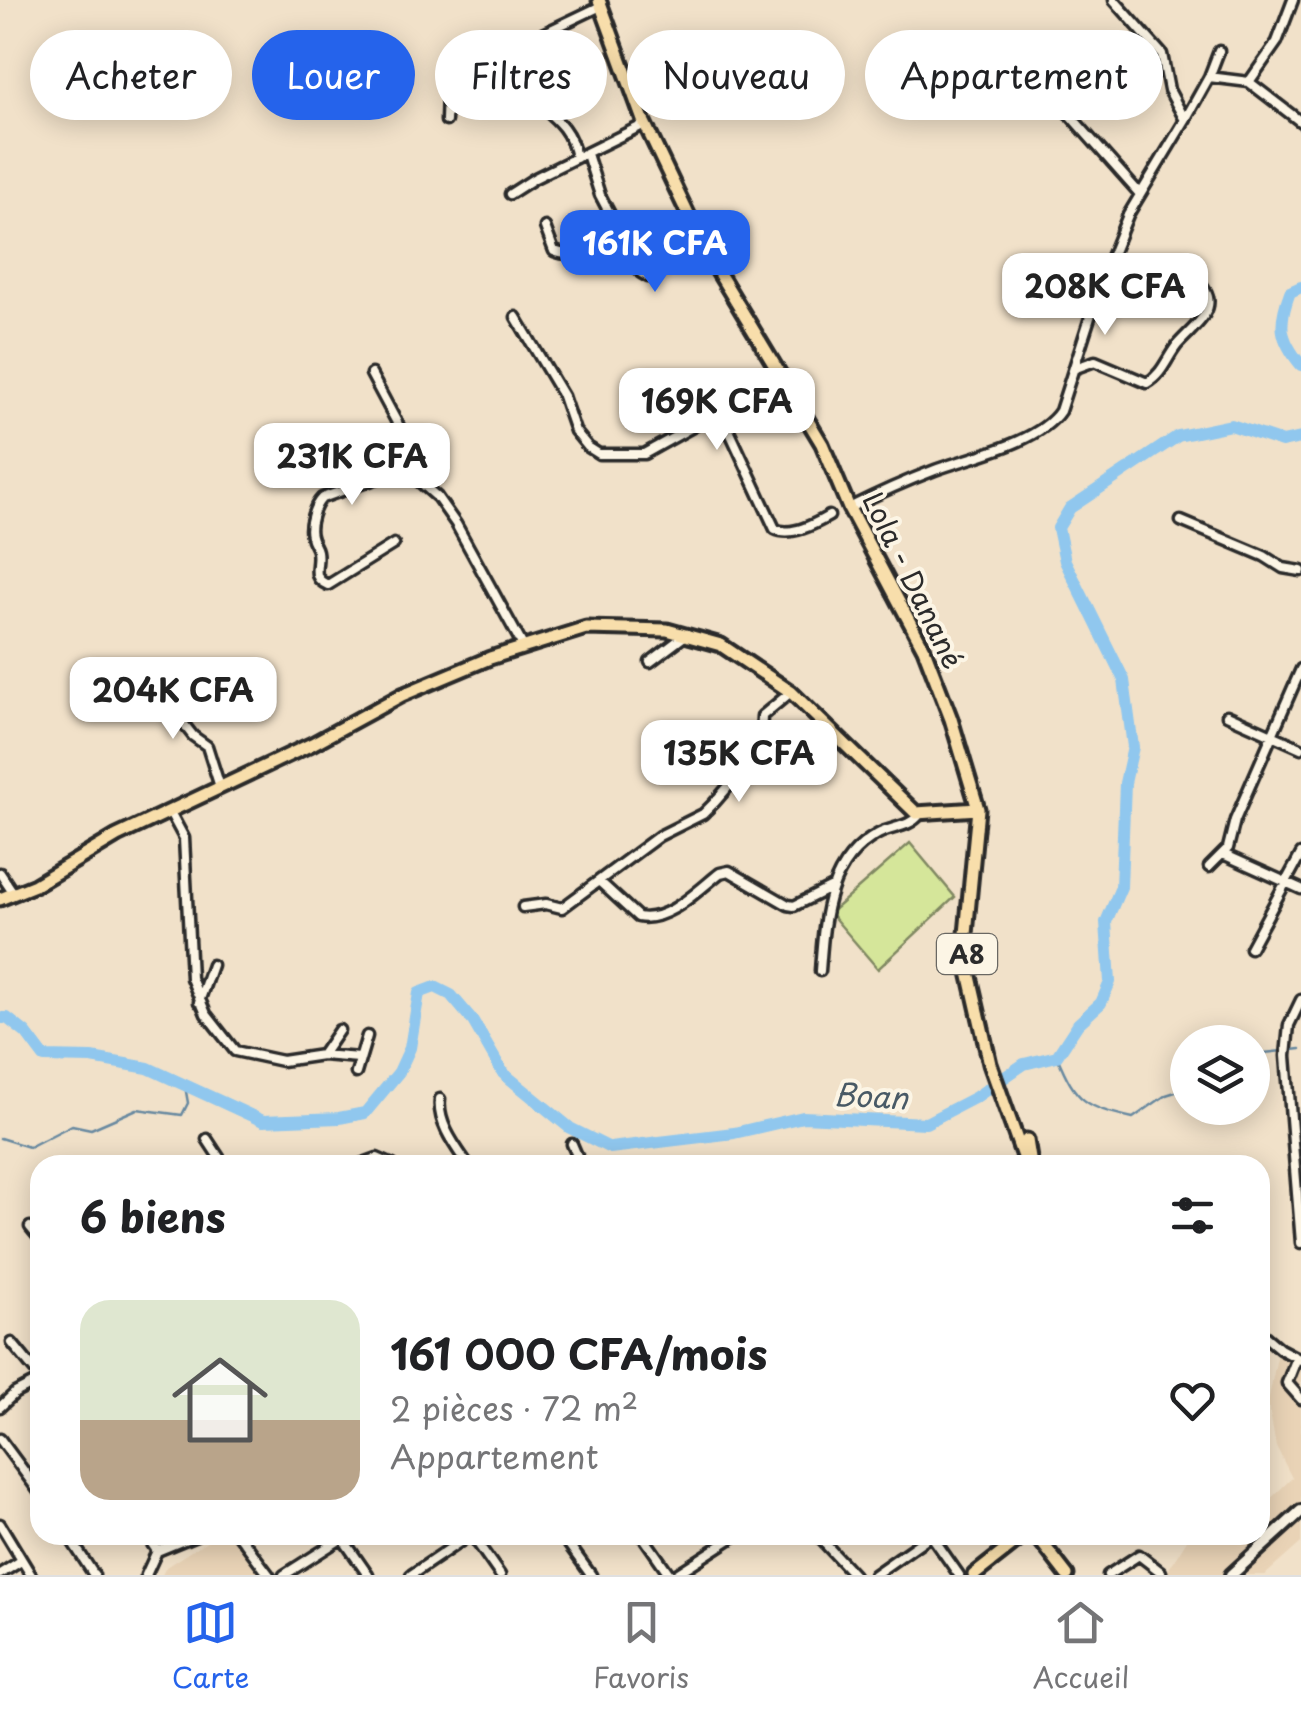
<!DOCTYPE html>
<html lang="fr">
<meta charset="utf-8">
<style>
:root{--surface:#fff;--page:#f6f6f6;--text:#202124;--muted:#757577;--line:#e0e0e0;--accent:#2563eb}
body{margin:0;font-family:"Playpen Sans",sans-serif;background:var(--page);color:var(--text);height:100vh;display:flex;flex-direction:column;font-size:38px;white-space:nowrap}
*{box-sizing:border-box;margin:0}
p{font-size:32px;color:var(--muted)}
.icon{flex:none;width:55px;height:55px;fill:none;stroke:currentColor;stroke-width:2;stroke-linecap:round;stroke-linejoin:round}
.map{position:relative;flex:1;overflow:hidden}
.details{position:absolute;left:30px;top:1155px;width:1240px;height:390px;display:flex;flex-direction:column;background:var(--surface);border-radius:30px;box-shadow:0 5px 25px #0003}
.details>*{flex:none}
.banner{position:absolute;left:30px;top:30px;width:1242px;height:90px;display:flex;gap:20px}
.buttons{position:absolute;left:1170px;top:1025px;display:grid;gap:20px}
.buttons a{display:grid;place-items:center;width:100px;height:100px;border-radius:50%;background:var(--surface);box-shadow:0 5px 25px #0003;font-size:50px}
.price{position:absolute;translate:-50% -85px;padding:0 22px;border-radius:20px;background:#fff;color:#222;font-size:32px;line-height:65px;filter:drop-shadow(0 2px 5px #0008)}
.price::after{content:'';position:absolute;left:50%;top:60px;width:30px;height:22px;margin-left:-15px;background:inherit;clip-path:polygon(0 0,100% 0,50% 100%)}
.price.active{background:var(--accent);color:#fff}
ul{padding:0;list-style:none}
li{display:flex;align-items:center;gap:30px;height:250px;padding:0 50px}
li+li{border-top:2px solid var(--line)}
li span{display:grid;place-items:center;flex:none;width:280px;height:200px;border-radius:30px;color:#555}
li>.icon{margin-inline-start:auto}
span .icon{width:120px;height:120px;fill:#fffc;stroke-width:1}
li b{font-size:42px}
h2{display:flex;justify-content:space-between;align-items:center;height:120px;padding:0 50px;font-size:42px}
.pill{padding:0 35px;border-radius:45px;background:var(--surface);box-shadow:0 5px 25px #0003;font-size:35px;line-height:90px}
.pill.active{background:var(--accent);color:#fff}
.menu{display:flex;justify-content:space-around;align-items:center;height:140px;border-top:2px solid var(--line);background:var(--surface);font-size:28px;color:var(--muted)}
.menu a{display:grid;justify-items:center;gap:5px}
.menu .active{color:var(--accent)}
.map>svg:first-child{display:block}
.built{fill:#e9d3b6}
.green{fill:#d5e69a;stroke:#808862;stroke-width:2.5}
.lines{fill:none;stroke-linecap:round;stroke-linejoin:round}
.stream{stroke:#6889a0;stroke-width:2.5}
.river{stroke:#90c7ee;stroke-width:12}
.street-casing{stroke:#2b2b2b;stroke-width:15}
.secondary-casing{stroke:#2b2b2b;stroke-width:18}
.primary-casing{stroke:#2b2b2b;stroke-width:19}
.street{stroke:#fcf5e5;stroke-width:8}
.secondary{stroke:#fcf5e5;stroke-width:10}
.primary{stroke:#f8deab;stroke-width:11}
.labels{text-anchor:middle;dominant-baseline:central;stroke-width:8;stroke-linejoin:round;paint-order:stroke}
.shield{fill:#fcf5e5;stroke:#6a6863;stroke-width:2.5}
.shield-label{font-size:25px;font-weight:bold;fill:#2b2b2b}
.street-label{font-size:28px;fill:#2b2b2b;stroke:#fcf5e5}
.water-label{font-size:30px;font-style:italic;fill:#495a66;stroke:#fcf5e5}
</style>
<div class="map">
<svg width="1301" height="1575" viewBox="0 0 1301 1575">
<rect width="100%" height="100%" fill="#f1e1c9"/>
<filter id="ink" filterUnits="userSpaceOnUse"><feTurbulence type="fractalNoise" baseFrequency=".01" numOctaves="2"/><feDisplacementMap in="SourceGraphic" scale="20" xChannelSelector="R" yChannelSelector="G"/><feConvolveMatrix kernelMatrix="1 2 1 2 8 2 1 2 1" color-interpolation-filters="sRGB"/></filter>
<g filter="url(#ink)">
<path class="built" d="M1278,1352L1301,1363V1543L1265,1575H1170L1167,1572L1190,1535H1260V1505L1263,1506L1292,1478L1276,1446L1268,1402Z
M216,1535H231L261,1575H162L166,1567Z"/>
<path class="green" d="M910,843L955,897L878,969L830,913Z"/>
<g class="lines">
<path class="stream" d="M1057,1056C1076,1102 1085,1107 1133,1118L1166,1095L1188,1088
M1252,1068L1264,1053L1301,1049
M0,1138L29,1147L72,1125L91,1129L137,1109L182,1115L188,1103L185,1086"/>
<path class="river" d="M1301,287L1290,292C1278,324 1279,338 1301,365
M0,1018H7L26,1033L44,1057L92,1058L148,1068L263,1121L339,1118L365,1113L399,1072L410,1048L419,993L435,987L451,995L473,1021L503,1073L570,1128L610,1148L734,1133L803,1117L926,1123L976,1097L1024,1064L1057,1056L1078,1024L1101,1003L1110,982L1106,922L1121,887L1125,783L1133,747L1124,680L1065,561L1058,528L1070,508L1178,436L1231,425L1282,442L1301,438"/>
<defs>
<path id="street" d="M1012,60L1060,104L1139,193
M1209,77L1249,82L1301,122
M1249,82L1277,42L1293,0
M536,102C556,119 571,129 576,158
M1185,120L1209,77L1219,51
M446,121L447,91L501,45L538,36L601,6
M587,154L600,195L641,273L648,277L705,250
M510,194L535,178L645,124
M545,227L554,251C576,260 601,247 621,237
M516,317L563,396L575,431L588,447L599,454H644L782,377
M1076,368L1095,361L1147,383C1163,374 1167,357 1178,344C1198,322 1226,305 1194,277
M371,374L410,447L407,457L412,475L437,497L456,524L523,646
M721,413L775,529C791,537 815,524 829,516
M849,508C877,494 906,481 935,470C970,457 1039,443 1060,411L1103,277L1128,215L1185,120L1169,90L1162,54L1114,0
M1181,521L1264,556L1283,568L1301,571
M394,544L328,585C309,577 320,566 317,551C316,546 312,542 311,536C308,525 314,506 322,498L381,477L407,457
M650,662L687,634
M163,680L179,718L193,736L207,746L220,787
M1227,715L1301,748
M170,812L184,838L191,978L206,1014L235,1051L282,1061L322,1055L339,1030
M1223,854L1301,889
M1209,867L1228,848L1235,820L1301,669
M0,873L14,894
M600,882L638,917C667,923 698,890 720,873L729,871L788,905L794,906L830,888
M523,907L546,904L562,908L659,836L703,814L714,803L755,756L761,740L762,716L791,692
M1250,948L1301,854
M820,971C824,919 826,862 878,834C891,827 910,827 919,815
M1301,1000L1289,1025L1286,1056L1301,1243
M199,1002L212,965
M322,1055L359,1058
M356,1073L367,1036
M440,1099C437,1123 455,1146 468,1165
M207,1139L224,1165
M572,1144L581,1165
M358,1165L377,1158L393,1165
M30,1227L40,1239
M1260,1332L1280,1349L1301,1360
M12,1343L40,1377
M1296,1360L1287,1383L1301,1399
M0,1407L15,1393L40,1380
M0,1439L40,1493
M0,1524L31,1575
M68,1535L94,1575
M239,1535L269,1575
M472,1535L500,1575
M562,1535L591,1575
M642,1535L670,1575
M817,1535L854,1575
M931,1535L959,1575
M343,1539L368,1575
M157,1551L196,1535
M0,1574L21,1561
M146,1575L157,1551L146,1535
M284,1575L347,1535
M411,1575L470,1535
M675,1575L737,1535
M874,1575L931,1535
M1108,1575L1139,1555L1161,1572"/>
<path id="secondary" d="M1231,1575L1301,1511"/>
<path id="primary" d="M599,0L643,120L705,250L822,444L849,508L924,649L951,719L978,809L966,934L969,972L990,1064L1026,1165
M0,899L35,885L117,836L312,744L402,695L490,658L586,628L667,630L721,645L791,692L916,813L978,809
M1027,1140L1031,1165
M1036,1535L1067,1575
M974,1575L1025,1535"/>
</defs>
<use href="#street" class="street-casing"/>
<use href="#secondary" class="secondary-casing"/>
<use href="#primary" class="primary-casing"/>
<use href="#street" class="street"/>
<use href="#secondary" class="secondary"/>
<use href="#primary" class="primary"/>
</g>
</g>
<g class="labels">
<rect class="shield" x="937" y="934" width="60" height="40" rx="8"/>
<g class="shield-label">
<text x="967" y="954">A8</text>
</g>
<g class="street-label">
<text transform="translate(914 580) rotate(64)">Lola - Danané</text>
</g>
<g class="water-label">
<text transform="translate(871 1095) rotate(3)">Boan</text>
</g>
</g>
</svg>
<div class="buttons">
<a><svg class="icon" aria-label="layers" viewBox="0 0 24 24"><path d="M12 4l9 5-9 5-9-5zM3 14l9 5 9-5"/></svg></a>
</div>
<b class="price active" style="left:655px;top:295px">161K CFA</b>
<b class="price" style="left:1105px;top:338px">208K CFA</b>
<b class="price" style="left:717px;top:453px">169K CFA</b>
<b class="price" style="left:352px;top:508px">231K CFA</b>
<b class="price" style="left:173px;top:742px">204K CFA</b>
<b class="price" style="left:739px;top:805px">135K CFA</b>
<div class="banner">
<a class="pill">Acheter</a>
<a class="pill active">Louer</a>
<a class="pill">Filtres</a>
<a class="pill">Nouveau</a>
<a class="pill">Appartement</a>
</div>
<section class="details">
<h2>6 biens<svg class="icon" aria-label="filters" viewBox="0 0 24 24"><path d="M4 7h16M4 17h16"/><circle cx="9" cy="7" r="2"/><circle cx="15" cy="17" r="2"/></svg></h2>
<ul>
<li><span style="background:linear-gradient(#dfe7d0 60%,#b9a48a 0)"><svg class="icon" aria-label="home" viewBox="0 0 24 24"><path d="M3 11l9-7 9 7M6 9v11h12V9"/></svg></span><div><b>161 000 CFA/mois</b><p>2 pièces · 72 m²</p><p>Appartement</p></div><svg class="icon" aria-label="heart" viewBox="0 0 24 24"><path d="M12 20l-8-8c-3-5 5-10 8-4 3-6 11-1 8 4z"/></svg></li>
</ul>
</section>
</div>
<nav class="menu">
<a class="active"><svg class="icon" aria-label="map" viewBox="0 0 24 24"><path d="M3 6l6-2 6 2 6-2v14l-6 2-6-2-6 2zM9 4v14M15 6v14"/></svg>Carte</a>
<a><svg class="icon" aria-label="saved" viewBox="0 0 24 24"><path d="M7 4h10v16l-5-4-5 4z"/></svg>Favoris</a>
<a><svg class="icon" aria-label="home" viewBox="0 0 24 24"><path d="M3 11l9-7 9 7M6 9v11h12V9"/></svg>Accueil</a>
</nav>
